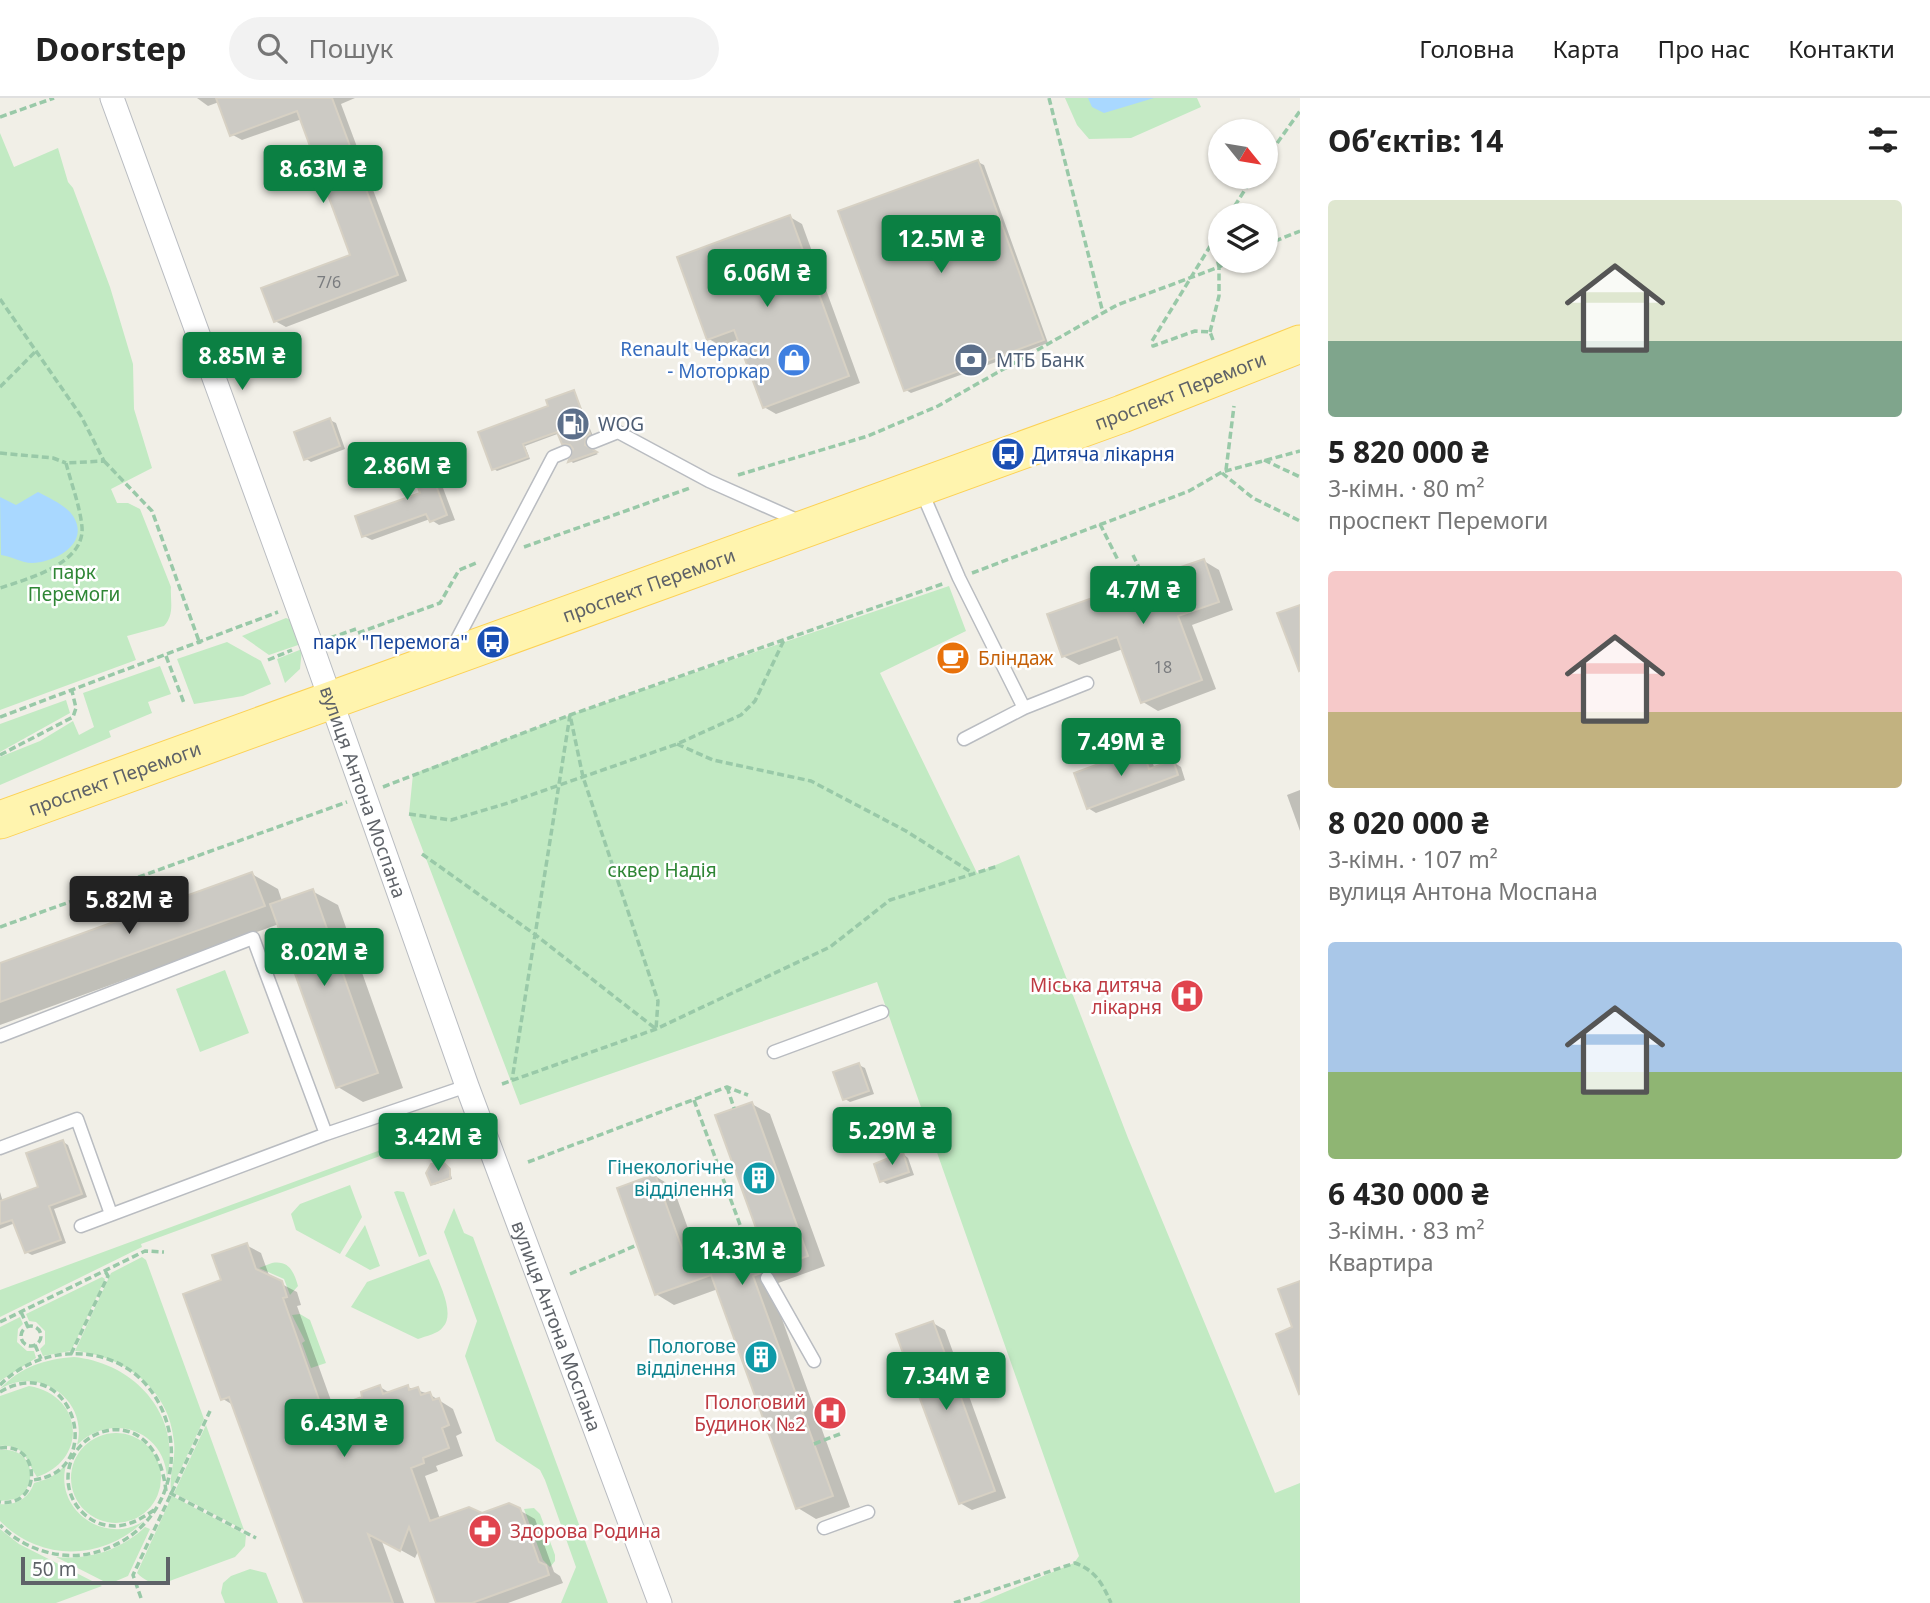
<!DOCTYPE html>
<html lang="uk">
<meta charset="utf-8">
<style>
:root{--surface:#fff;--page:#f2f2f2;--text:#222;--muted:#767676;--line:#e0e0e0;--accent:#0b8043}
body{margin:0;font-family:"Noto Sans",sans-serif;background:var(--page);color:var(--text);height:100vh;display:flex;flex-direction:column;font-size:26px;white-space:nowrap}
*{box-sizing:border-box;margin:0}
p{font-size:23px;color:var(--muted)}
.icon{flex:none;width:38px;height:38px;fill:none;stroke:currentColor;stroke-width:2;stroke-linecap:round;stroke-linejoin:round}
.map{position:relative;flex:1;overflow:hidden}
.sheet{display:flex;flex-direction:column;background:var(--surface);width:630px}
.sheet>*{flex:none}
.needle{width:46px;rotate:120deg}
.buttons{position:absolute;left:1208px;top:21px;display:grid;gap:14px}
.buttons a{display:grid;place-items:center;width:70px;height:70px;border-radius:50%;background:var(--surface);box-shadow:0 2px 5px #0004;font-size:35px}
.scale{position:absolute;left:21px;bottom:18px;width:149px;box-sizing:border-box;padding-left:7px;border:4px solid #5e6268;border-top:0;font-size:19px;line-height:24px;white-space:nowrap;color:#5e6268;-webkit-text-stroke:5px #fff;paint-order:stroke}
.price{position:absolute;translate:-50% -60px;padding:0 16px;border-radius:7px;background:var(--accent);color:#fff;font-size:23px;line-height:46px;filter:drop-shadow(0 2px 4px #0008)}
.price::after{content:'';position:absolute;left:50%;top:42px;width:21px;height:16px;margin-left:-10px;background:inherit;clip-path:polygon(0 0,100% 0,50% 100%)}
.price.active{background:#222;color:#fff}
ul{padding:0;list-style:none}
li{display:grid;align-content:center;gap:14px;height:371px;padding:0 28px}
li span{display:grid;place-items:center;height:217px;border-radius:7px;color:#555}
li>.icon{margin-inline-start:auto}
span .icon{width:126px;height:126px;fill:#fffc;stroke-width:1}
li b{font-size:30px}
h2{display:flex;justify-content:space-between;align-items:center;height:84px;padding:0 28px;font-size:30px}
header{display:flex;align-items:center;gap:42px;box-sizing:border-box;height:98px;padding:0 35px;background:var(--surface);border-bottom:2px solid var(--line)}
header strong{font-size:33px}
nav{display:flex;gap:38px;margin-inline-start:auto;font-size:24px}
.search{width:490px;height:63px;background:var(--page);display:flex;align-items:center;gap:18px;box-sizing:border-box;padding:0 24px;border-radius:38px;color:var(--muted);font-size:26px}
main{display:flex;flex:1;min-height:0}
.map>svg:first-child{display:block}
.green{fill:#c2eac3}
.water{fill:#a9d8ff}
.shadow{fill:#0003}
.building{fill:#cccac4;stroke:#d7d1c4;stroke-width:2}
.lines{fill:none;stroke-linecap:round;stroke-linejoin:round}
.service-casing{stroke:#b9bcc1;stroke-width:15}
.minor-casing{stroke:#b9bcc1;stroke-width:25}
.primary-casing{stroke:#fcd155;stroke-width:39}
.path{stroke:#99c9a8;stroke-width:3.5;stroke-dasharray:7 3.5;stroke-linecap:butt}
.service{stroke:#fff;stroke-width:12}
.minor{stroke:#fff;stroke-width:23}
.primary{stroke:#fff4ae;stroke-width:37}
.labels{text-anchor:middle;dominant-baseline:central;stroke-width:5;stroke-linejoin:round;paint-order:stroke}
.number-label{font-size:16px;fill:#7a7c7f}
.shop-label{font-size:19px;fill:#366cbe;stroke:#fff;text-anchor:end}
.service-label{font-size:19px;fill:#4e5e75;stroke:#fff;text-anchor:start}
.street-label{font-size:19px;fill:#5e6268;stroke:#fff}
.transit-label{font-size:19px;fill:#164399;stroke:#fff;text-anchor:start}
.park-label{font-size:19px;fill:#2f8635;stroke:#fff}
.food-label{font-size:19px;fill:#c56008;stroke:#fff;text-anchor:start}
.health-label{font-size:19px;fill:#be3a42;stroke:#fff;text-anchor:end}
.culture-label{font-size:19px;fill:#0d838f;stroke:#fff;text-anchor:end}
</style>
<header>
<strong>Doorstep</strong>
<div class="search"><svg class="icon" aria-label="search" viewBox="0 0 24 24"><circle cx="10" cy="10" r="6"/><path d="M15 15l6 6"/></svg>Пошук</div>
<nav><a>Головна</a><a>Карта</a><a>Про нас</a><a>Контакти</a></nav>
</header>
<main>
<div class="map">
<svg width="1300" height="1505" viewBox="0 0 1300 1505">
<rect width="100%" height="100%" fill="#f1efe7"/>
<path class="green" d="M1065,0H1197L1201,9L1131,40L1089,41L1077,27Z
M0,35L14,69L58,50L68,84L73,90L110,189L133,266L134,311L152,370L111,391L117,405H128L140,411L171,489C170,503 175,516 164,528L127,538L136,562L0,612Z
M949,488L966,533L880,575L977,775L1019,757L1128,1040L1275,1395L1300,1385V1505H979L1074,1465L1079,1458L877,884L520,1007L409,716L413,676L570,617Z
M286,520L291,522L301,546L269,557L242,538Z
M227,544L261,563L271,586L243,598L194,606L177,561Z
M302,551L300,571L285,585L277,561Z
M160,568L171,596L148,604L152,615L109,633L111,639L0,687V659L40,643L73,623L79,637L94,629L83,595Z
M66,602L70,615L0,654V626Z
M225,872L249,935L200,954L176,891Z
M427,1035L429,1040L141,1146L142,1149L0,1219V1192Z
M350,1087L362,1119L340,1156L296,1132L291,1116L300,1106Z
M397,1093L404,1094L427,1156L419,1159L394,1094Z
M454,1110L464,1135L473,1139L608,1505H561L576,1469L545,1382L540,1372L496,1343L465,1258L477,1223L444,1134Z
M365,1127L380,1168L370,1172L345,1158Z
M142,1159L146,1162L204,1321L171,1392C169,1379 176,1360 174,1344C170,1291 124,1258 75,1253L111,1175Z
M429,1161C435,1177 457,1214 443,1229C438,1236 426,1238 418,1241L351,1209L367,1184Z
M272,1165C289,1162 294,1174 298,1188L290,1197L284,1181L259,1170Z
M102,1179L105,1181L71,1253L43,1258L40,1251L45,1246V1233L36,1224L29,1223L26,1216Z
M300,1216L310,1222L326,1265L311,1270L302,1245L305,1243L292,1217Z
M20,1219L23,1226L18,1231L17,1244L27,1253H34L36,1260L0,1283V1229Z
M74,1259C134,1265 182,1316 167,1379C164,1331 110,1314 77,1347C89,1302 39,1267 0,1291C20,1269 45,1261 74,1259Z
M29,1288C83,1297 89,1361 37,1379C27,1365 26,1346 0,1348V1298Z
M206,1327L244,1432L174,1395Z
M71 1380a45 45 0 1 1 90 0a45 45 0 1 1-90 0Z
M0,1352C28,1349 39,1376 23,1396L16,1401L0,1403Z
M66,1367C54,1412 105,1448 144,1423C103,1463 40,1464 0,1423V1406C16,1408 29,1400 34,1385L50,1380Z
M172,1398L246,1437L245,1448L235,1459L164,1485C152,1486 145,1483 137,1475Z
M534,1410L540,1416L555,1457V1463L550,1469L543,1462L524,1411Z
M145,1429L150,1431L128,1478L109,1486L56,1459C90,1462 121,1452 145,1429Z
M0,1431L19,1446L102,1488L56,1505H0Z
M250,1471L266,1475L278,1505H225L221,1495L223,1485L231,1478Z"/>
<path class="water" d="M1088,0H1154L1104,15L1092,9Z
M38,394C49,400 61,405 70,414C94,443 57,464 32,465C22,465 11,458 1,457L0,399L16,407Z"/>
<path class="shadow" d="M197,0H355L341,6L407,183L286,229L275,223L353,158L302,21L242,42L231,36L219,4L208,8Z
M978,64L984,67L1048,245L911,295L906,292Z
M790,119L802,126L860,285L776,316L764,309L740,241L721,248L709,241Z
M574,293L593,338L589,341L587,350L598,356L573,365L571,363L575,351L563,345L560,335L525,348L530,361L497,373L494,371L550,309Z
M330,322L336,325L345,351L311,364L305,360Z
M423,353L431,358L455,422L439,427L430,421L372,442L364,438L422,396Z
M1204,463L1219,472L1233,512L1192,527L1216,591L1158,613L1143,604L1123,551L1079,567L1063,558L1151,475L1157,479Z
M1141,652L1149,656L1155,671L1173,664L1181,669L1185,682L1096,715L1088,710Z
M1300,692V733L1287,697Z
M252,776L278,791L282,803L312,793L338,807L403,990L363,1004L338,989L279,826L0,927V867Z
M859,967L865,970L874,996L850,1004L845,1001Z
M752,1006L770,1016L825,1168L770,1188L850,1409L816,1421L798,1410L718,1191L674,1207L656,1196L655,1078L673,1089L698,1158L760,1134Z
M62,1043L68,1047L87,1099L54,1111L66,1145L32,1157L26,1154L15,1125L0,1131V1094L3,1104L41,1090Z
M903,1056L908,1060L914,1077L887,1086L882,1083Z
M442,1065L449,1070L452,1081L434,1087Z
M246,1147L261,1155L270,1180L297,1194L301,1207L297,1208L334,1311L365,1300L380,1289L390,1295L407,1289L429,1296L453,1311L462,1335L456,1338L463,1358L436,1368L438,1373L425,1378L440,1421L519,1412L535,1421L554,1474L560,1478L563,1485L508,1505H438L419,1451L415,1460L381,1441L404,1505H305L233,1307L223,1301V1183Z
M933,1225L945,1232L1006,1400L972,1412L960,1405Z"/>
<path class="building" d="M216,0H332L398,177L274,224L261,190L350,157L297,13L230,38Z
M978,62L1044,242L904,293L838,113Z
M790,117L849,278L763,310L734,232L707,242L677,159Z
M574,292L590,336L586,339L585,347L597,354L568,364L573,351L570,347L562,346L557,334L523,346L528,359L492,372L478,334L548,308L546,302Z
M330,320L340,348L304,362L294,334Z
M423,352L447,417L430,424L426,416L362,439L355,418L420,395L407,358Z
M1204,461L1219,504L1178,518L1202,582L1141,605L1117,539L1062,559L1047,516L1135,485L1133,480L1142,476L1151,473L1152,479Z
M1300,507V572L1299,573L1277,515Z
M1142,650L1149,671L1173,662L1178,677L1087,711L1074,675Z
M252,774L265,808L0,904V865Z
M313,791L378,975L336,990L270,806Z
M859,965L869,993L843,1002L833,974Z
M752,1004L808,1158L753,1178L833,1398L796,1411L711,1177L655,1197L617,1090L655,1076L686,1161L757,1133L715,1017Z
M63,1042L82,1096L49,1108L61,1142L25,1155L12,1122L0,1126V1103L38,1089L26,1055Z
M903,1054L909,1074L880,1084L874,1066Z
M442,1063L450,1071V1080L431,1087L426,1075L431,1066Z
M247,1145L256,1171L282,1183L287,1199L283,1200L323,1313L362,1299L361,1294L380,1287L383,1296L408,1287L409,1292L418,1289L421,1297L430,1294L433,1302L439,1300L449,1327L442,1330L449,1350L423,1360L424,1365L411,1370L430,1423L469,1409L482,1415L509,1405L520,1410L539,1464L546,1467L549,1477L472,1505H436L409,1429L400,1453L368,1436L393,1505H304L229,1299L221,1302L183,1196L221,1182L212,1157Z
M1300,1183V1295L1299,1296L1276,1236L1292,1229L1278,1191Z
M933,1223L995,1393L959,1406L896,1236Z"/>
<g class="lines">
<defs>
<path id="service" d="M593,344L618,334L709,383L799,423
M921,392L959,480L1024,610L1087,585
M453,549L553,359L565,354
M964,641L1024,610
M0,938L253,840L326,1036L467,988
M774,954L882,914
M0,1050L77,1021L111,1116
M81,1128L326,1036
M767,1180L814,1263
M824,1430L868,1414"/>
<g id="minor">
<path id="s1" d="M112,0L311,546L467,988L660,1505"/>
</g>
<g id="primary">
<path id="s2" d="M0,722L1122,316L1300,246"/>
</g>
</defs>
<use href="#service" class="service-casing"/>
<use href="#minor" class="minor-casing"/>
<use href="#primary" class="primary-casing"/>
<path class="path" d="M1049,0L1103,215
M0,19L54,0
M1265,62L1300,13
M1229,117L1253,79
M1265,147L1300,133
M0,201L81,318L104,363L66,365C71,385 80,408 82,429C85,466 27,481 0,490
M1210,234L1219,198V169L1230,163
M1213,242L1210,234L1195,233L1153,248L1152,243L1220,132
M0,289L37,252
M0,355L53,360L66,365
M1264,362L1300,379
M104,363L152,413L200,546
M1226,372L1234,308
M1222,375L1253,400L1300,423
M738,377L868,338L938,308L1117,207L1219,169L1213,143
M1100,426L1118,462
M524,449L690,390
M1133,457L1142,476
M972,475L1189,393L1222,374L1300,353
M358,535L440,505L459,472L476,465
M330,540L356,531
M166,558L184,605
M268,562L292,552
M0,619L278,514
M677,646L713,662L811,683L906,733L974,776
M0,657L73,619L76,610L72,593
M383,689L570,617L945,485
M409,716L451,722L508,705L677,646L741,617L755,603L784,542
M422,756L533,835L656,931L658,903L583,679L570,617L512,982
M0,829L347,704
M502,986L656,931L830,849L890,802L998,768
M727,989L734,1010
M694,1002L746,1143
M528,1064L727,989L748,997
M570,1176L637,1147
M21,1214L28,1229
M0,1224L145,1153L164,1154
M21 1238a10 10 0 1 1 20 0a10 10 0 1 1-20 0Z
M35,1247L41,1261
M71,1256L108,1178L105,1173
M0,1287C18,1269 41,1258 67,1256C188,1248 213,1424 93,1455C60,1463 23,1451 0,1427
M0,1294C71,1251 110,1373 33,1382
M814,1346L840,1336
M0,1350C42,1344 42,1410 0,1404
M154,1412C136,1425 116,1434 94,1423C81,1416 72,1404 69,1390C57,1330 155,1295 166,1393L256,1440
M141,1500L133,1477L210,1313
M954,1505L1075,1465C1096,1473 1102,1485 1111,1505"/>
<use href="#service" class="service"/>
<use href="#minor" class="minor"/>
<use href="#primary" class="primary"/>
</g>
<defs>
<symbol id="shop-disc" viewBox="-11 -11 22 22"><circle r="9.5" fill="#3f7fe0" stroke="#fff"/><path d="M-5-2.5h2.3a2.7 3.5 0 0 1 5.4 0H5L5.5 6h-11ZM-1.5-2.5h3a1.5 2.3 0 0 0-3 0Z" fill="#fff"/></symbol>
<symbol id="bank-disc" viewBox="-11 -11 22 22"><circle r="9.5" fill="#5c6f8a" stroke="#fff"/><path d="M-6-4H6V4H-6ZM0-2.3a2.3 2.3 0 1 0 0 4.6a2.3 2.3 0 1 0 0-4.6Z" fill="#fff"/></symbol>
<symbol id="fuel-disc" viewBox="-11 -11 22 22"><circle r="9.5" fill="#5c6f8a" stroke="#fff"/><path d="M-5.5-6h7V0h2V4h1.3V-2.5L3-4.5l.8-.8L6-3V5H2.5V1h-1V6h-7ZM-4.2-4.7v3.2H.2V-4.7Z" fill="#fff"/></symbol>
<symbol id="bus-disc" viewBox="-11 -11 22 22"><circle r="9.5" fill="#1a4fb4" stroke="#fff"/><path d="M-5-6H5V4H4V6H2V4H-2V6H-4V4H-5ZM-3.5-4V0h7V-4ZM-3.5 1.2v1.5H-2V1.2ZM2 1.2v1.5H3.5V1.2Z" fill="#fff"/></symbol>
<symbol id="cafe-disc" viewBox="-11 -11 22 22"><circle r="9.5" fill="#e8710a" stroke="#fff"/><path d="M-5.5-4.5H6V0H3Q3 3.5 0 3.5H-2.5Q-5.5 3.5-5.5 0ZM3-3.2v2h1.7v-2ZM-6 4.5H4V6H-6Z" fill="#fff"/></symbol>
<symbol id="hospital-disc" viewBox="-11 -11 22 22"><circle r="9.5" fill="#e0444e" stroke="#fff"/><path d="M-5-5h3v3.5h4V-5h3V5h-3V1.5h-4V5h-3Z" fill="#fff"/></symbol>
<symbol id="building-disc" viewBox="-11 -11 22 22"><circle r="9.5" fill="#0f9aa8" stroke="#fff"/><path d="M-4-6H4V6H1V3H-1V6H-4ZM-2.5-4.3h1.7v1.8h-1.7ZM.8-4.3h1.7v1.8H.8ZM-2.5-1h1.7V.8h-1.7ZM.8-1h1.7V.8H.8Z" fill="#fff"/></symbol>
<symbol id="pharmacy-disc" viewBox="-11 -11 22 22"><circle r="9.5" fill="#e0444e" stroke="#fff"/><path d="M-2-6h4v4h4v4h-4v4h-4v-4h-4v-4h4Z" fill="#fff"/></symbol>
</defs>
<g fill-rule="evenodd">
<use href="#shop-disc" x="775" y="243" width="38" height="38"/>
<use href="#bank-disc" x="952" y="243" width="38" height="38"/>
<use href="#fuel-disc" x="554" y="307" width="38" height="38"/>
<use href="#bus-disc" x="989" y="337" width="38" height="38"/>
<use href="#bus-disc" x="474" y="525" width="38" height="38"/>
<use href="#cafe-disc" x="934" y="541" width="38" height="38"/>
<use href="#hospital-disc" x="1168" y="879" width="38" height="38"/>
<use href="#building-disc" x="740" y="1061" width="38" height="38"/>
<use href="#building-disc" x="742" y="1240" width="38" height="38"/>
<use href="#hospital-disc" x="811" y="1296" width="38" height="38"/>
<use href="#pharmacy-disc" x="466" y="1414" width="38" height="38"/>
</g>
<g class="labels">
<g class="number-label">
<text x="329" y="184">7/6</text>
<text x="1163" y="569">18</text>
</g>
<g class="shop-label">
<text x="770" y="251">Renault Черкаси<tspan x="770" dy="22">- Моторкар</tspan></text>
</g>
<g class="service-label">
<text x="996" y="262">МТБ Банк</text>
<text x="598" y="326">WOG</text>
</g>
<g class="street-label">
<text stroke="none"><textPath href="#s2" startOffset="1256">проспект Перемоги</textPath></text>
<text stroke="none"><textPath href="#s2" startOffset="690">проспект Перемоги</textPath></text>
<text stroke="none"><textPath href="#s2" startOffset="122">проспект Перемоги</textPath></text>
<text stroke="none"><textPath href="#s1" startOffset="738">вулиця Антона Моспана</textPath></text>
<text stroke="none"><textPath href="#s1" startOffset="1306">вулиця Антона Моспана</textPath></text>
</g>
<g class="transit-label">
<text x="1032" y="356">Дитяча лікарня</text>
<text x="468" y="544" text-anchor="end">парк "Перемога"</text>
</g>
<g class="park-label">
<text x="74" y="474">парк<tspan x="74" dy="22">Перемоги</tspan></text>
<text x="662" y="772">сквер Надія</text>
</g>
<g class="food-label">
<text x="978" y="560">Бліндаж</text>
</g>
<g class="health-label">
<text x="1162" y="887">Міська дитяча<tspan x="1162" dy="22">лікарня</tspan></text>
<text x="806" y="1304">Пологовий<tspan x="806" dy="22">Будинок №2</tspan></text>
<text x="510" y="1433" text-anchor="start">Здорова Родина</text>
</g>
<g class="culture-label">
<text x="734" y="1069">Гінекологічне<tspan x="734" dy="22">відділення</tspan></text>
<text x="736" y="1248">Пологове<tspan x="736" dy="22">відділення</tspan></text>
</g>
</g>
</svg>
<div class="buttons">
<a><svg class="needle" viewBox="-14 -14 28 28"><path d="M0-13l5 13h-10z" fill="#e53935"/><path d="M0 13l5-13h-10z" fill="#767676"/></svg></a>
<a><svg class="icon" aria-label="layers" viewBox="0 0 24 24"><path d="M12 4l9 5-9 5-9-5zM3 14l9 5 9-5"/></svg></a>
</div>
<div class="scale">50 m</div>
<b class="price" style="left:323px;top:107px">8.63M ₴</b>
<b class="price" style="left:941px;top:177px">12.5M ₴</b>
<b class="price" style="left:767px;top:211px">6.06M ₴</b>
<b class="price" style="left:242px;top:294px">8.85M ₴</b>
<b class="price" style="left:407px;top:404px">2.86M ₴</b>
<b class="price" style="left:1143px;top:528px">4.7M ₴</b>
<b class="price" style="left:1121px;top:680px">7.49M ₴</b>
<b class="price active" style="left:129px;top:838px">5.82M ₴</b>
<b class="price" style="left:324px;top:890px">8.02M ₴</b>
<b class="price" style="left:892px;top:1069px">5.29M ₴</b>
<b class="price" style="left:438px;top:1075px">3.42M ₴</b>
<b class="price" style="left:742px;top:1189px">14.3M ₴</b>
<b class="price" style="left:946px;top:1314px">7.34M ₴</b>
<b class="price" style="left:344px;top:1361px">6.43M ₴</b>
</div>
<section class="sheet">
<h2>Об’єктів: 14<svg class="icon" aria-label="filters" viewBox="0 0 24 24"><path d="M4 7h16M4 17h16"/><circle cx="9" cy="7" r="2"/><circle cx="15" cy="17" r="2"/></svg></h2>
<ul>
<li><span style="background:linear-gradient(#dfe7d0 65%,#7fa58c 0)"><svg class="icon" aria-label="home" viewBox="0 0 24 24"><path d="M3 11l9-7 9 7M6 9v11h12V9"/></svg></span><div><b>5 820 000 ₴</b><p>3-кімн. · 80 m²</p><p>проспект Перемоги</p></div></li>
<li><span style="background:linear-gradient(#f6c9c9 65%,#c2b280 0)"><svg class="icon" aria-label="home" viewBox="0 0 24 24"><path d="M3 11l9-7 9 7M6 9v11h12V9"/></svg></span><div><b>8 020 000 ₴</b><p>3-кімн. · 107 m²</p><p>вулиця Антона Моспана</p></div></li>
<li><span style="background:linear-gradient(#a9c7e8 60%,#8fb573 0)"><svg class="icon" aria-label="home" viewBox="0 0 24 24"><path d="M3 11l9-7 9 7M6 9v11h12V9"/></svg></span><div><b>6 430 000 ₴</b><p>3-кімн. · 83 m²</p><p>Квартира</p></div></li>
</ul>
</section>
</main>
